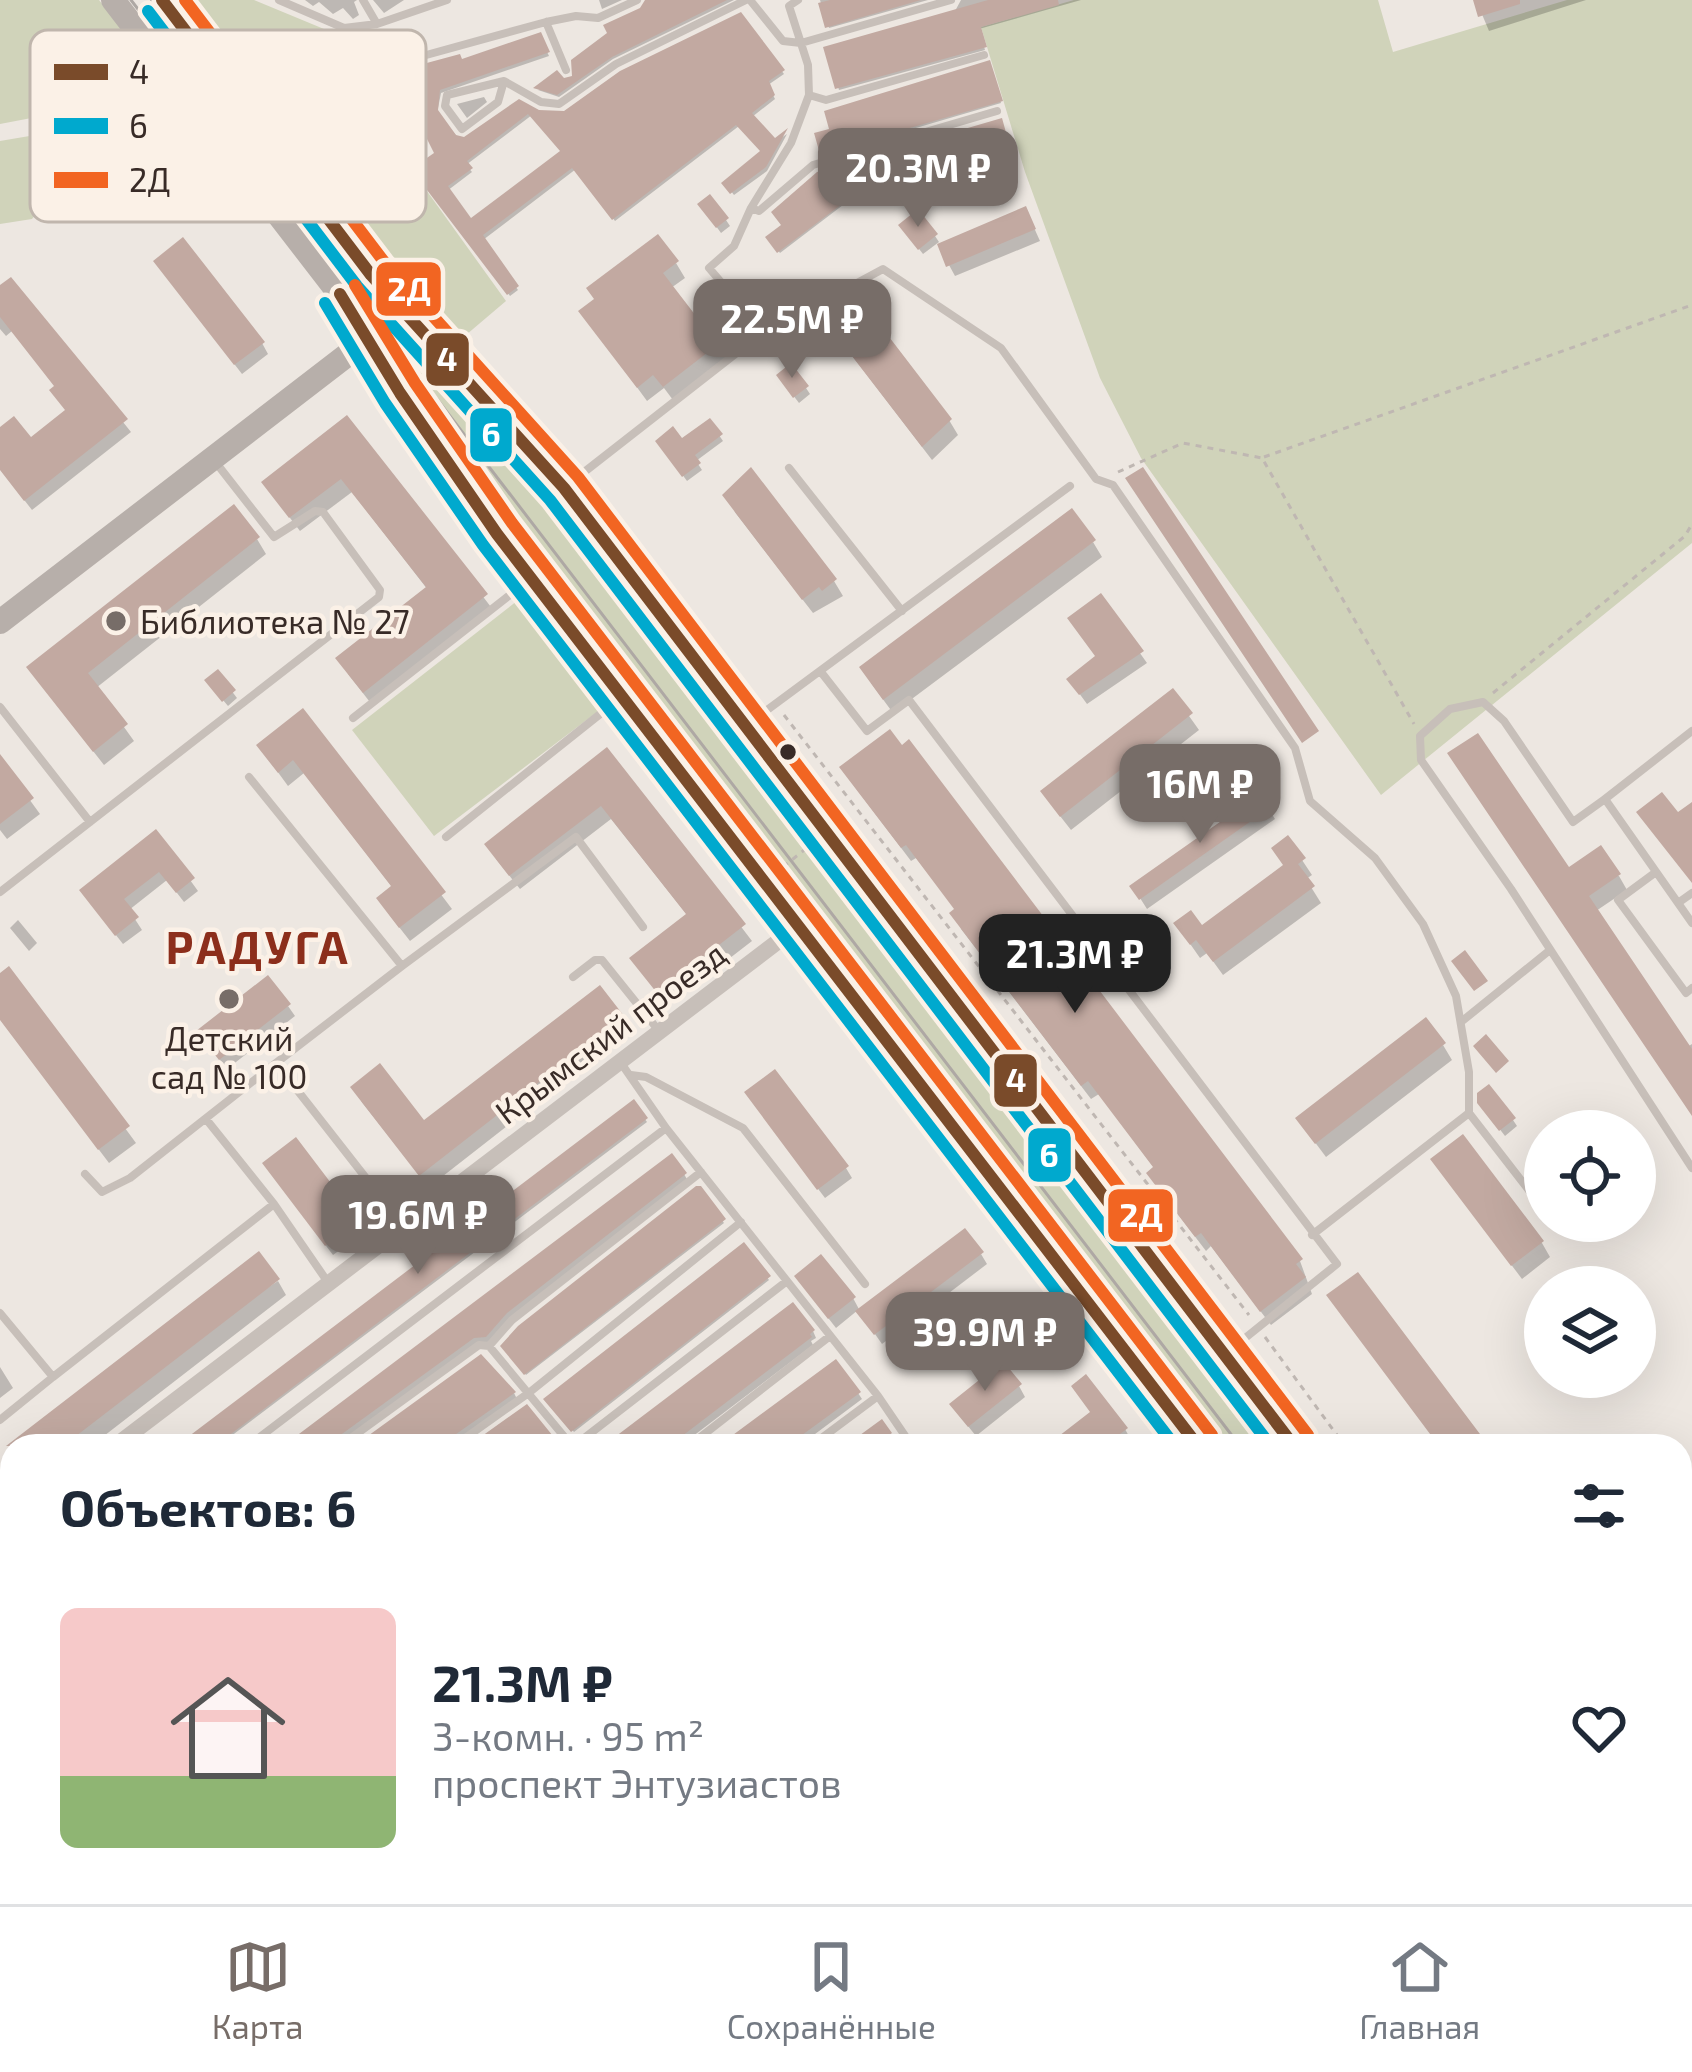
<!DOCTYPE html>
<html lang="ru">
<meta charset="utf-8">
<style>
:root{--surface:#fff;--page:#f2f2f3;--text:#1f2937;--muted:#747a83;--line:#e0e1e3;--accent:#776d68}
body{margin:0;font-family:"Exo 2",sans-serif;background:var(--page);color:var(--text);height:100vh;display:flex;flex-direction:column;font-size:45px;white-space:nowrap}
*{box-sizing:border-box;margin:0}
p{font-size:39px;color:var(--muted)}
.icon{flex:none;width:66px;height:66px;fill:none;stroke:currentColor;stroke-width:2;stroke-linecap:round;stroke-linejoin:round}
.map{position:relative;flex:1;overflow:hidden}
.sheet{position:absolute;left:0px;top:1434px;width:1692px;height:471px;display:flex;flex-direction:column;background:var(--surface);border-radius:36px 36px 0 0;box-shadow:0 12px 48px #0002}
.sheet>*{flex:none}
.tools{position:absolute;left:1524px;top:1110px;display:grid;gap:24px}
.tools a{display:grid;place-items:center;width:132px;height:132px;border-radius:50%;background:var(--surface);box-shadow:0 12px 48px #0002;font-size:60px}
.price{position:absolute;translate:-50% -102px;padding:0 27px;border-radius:24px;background:var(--accent);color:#fff;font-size:39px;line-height:78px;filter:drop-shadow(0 3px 6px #0008)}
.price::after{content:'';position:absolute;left:50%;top:72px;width:36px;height:27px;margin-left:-18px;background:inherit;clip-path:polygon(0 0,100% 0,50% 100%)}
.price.current{background:#222;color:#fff}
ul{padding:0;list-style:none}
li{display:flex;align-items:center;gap:36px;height:300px;padding:0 60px}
li span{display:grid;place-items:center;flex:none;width:336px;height:240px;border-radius:18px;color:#555}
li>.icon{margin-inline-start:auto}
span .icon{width:144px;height:144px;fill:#fffc;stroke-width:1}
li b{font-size:51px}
h2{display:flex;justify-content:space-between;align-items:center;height:144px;padding:0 60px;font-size:51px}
.dock{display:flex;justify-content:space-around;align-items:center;height:168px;border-top:3px solid var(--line);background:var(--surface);font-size:33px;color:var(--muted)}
.dock a{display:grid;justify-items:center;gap:6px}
.dock .current{color:var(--accent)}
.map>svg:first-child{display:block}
.green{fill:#d0d3ba}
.shadow{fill:#0003;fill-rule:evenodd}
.building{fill:#c2a9a1;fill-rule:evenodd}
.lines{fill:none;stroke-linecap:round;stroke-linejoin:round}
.path{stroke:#bfb7b2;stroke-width:3;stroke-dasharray:6 6;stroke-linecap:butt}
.lane{stroke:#c7bfb9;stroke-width:8}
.street{stroke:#c7bfb9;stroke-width:16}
.secondary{stroke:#b7afaa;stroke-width:24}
.tram{stroke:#aea8a4;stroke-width:3}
.bus-1-casing{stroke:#fbf1e7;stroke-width:21}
.bus-2-casing{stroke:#fbf1e7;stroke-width:21}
.bus-3-casing{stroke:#fbf1e7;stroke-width:21}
.bus-1{stroke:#7a4b2a;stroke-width:12}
.bus-2{stroke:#00a9ce;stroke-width:12}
.bus-3{stroke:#f26522;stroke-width:12}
.poi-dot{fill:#776d68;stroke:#fbf1e7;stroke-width:4.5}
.bus-dot{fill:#382b27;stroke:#fbf1e7;stroke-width:4.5}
.labels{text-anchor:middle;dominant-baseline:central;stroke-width:9;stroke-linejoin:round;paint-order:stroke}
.poi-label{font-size:33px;fill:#382b27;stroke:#fbf1e7;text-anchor:start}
.street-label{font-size:33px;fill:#382b27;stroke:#fbf1e7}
.district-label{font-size:45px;font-weight:bold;letter-spacing:3px;fill:#8c2e1b;stroke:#fbf1e7}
.key{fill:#fbf1e7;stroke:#c0b6ad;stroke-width:3}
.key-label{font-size:33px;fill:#382b27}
.line-badge{stroke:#fbf1e7;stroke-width:4.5}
.badge-label{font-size:33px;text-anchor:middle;font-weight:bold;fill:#fff}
</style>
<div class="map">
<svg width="1692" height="1904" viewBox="0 0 1692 1904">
<rect width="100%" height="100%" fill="#ede7e1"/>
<path class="green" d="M0,0H99L139,52L128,55L157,94L0,124Z
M176,0H254L324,29L354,50L243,74L212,33L203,35Z
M1074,0H1378L1393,52L1567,0H1692V543L1381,795L1141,458L1100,378L1025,172L981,27Z
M381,62L411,169L506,301L453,346L372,257L288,148L298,145L257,91Z
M171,112L209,161L54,191L32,219L0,224V141Z
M418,359L427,364L574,532L642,619L1276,1446H1217L599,649L536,565L407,377L406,368Z
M522,597L605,706L434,836L352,730Z
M1272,1893H1523L1532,1904H1281Z"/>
<path class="shadow" d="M305,0H357L354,2L359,15L353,19L343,8L333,14L319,2L313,6Z
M373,0H404L384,13Z
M599,0H622L602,9Z
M648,0H734L613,59L559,97L538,90L575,78Z
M820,0H928L829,28Z
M961,0H1081L979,29L985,50L839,90L826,49L955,11Z
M1476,0H1586L1489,31Z
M740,15L784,74L768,85L775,99L752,117L775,142L787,134L767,171L734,195L725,183L763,152L739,126L615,221L576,169L483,240L518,290L510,296L415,170L437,154L411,103L461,63L540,36L549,56L441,93L437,113L461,141L519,103L538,113L565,114ZM532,115L563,152L470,222L447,191L472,172L466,165Z
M989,64L1001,103L824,155L818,135Z
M484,97L487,102L467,118L457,104Z
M1000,121L1012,160L843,205L780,253L769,238Z
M705,211L726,220L730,226L721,233Z
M1031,221L1040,241L955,276L949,265Z
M906,232L935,236L939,242L923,254Z
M676,263L685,278L671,288L696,320L711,308L740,349L673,400L664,388L647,401L582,312Z
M163,272L262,343L268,354L242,374Z
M10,281L131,432L32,510L0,469V430L30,441L67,412L56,387L12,331L6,336L0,329V289Z
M847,349L949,420L958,435L932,460Z
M783,382L806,388L810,394L799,403Z
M347,419L494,611L373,706L348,674L428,590L352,492L300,531L274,497Z
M710,422L723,441L696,461L702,470L687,481L662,447L682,442Z
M734,511L834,581L843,596L813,613Z
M257,539L266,554L96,688L134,741L104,765L39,682Z
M1093,542L1102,557L893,713L871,683Z
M1100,597L1147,663L1087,704L1076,689L1098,657Z
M218,673L237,698L228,706L212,687Z
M1172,692L1199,730L1071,830L1053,807Z
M303,712L452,909L410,941L388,913L393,888L304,773L288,786L269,760Z
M607,751L752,941L668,1006L642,973L688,916L611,819L520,889L496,859Z
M0,759L40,814L7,839L0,830Z
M852,783L1300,1261L1312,1294L1271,1325L1211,1246L1206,1251L1158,1188L1155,1169L1099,1094L1091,1099L961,929L957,911L916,858L911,861Z
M1261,797L1275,819L1147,909L1133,887Z
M156,833L198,891L184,902L167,880L129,910L142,930L123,944L89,901Z
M1288,839L1312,875L1306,879L1321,903L1223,975L1207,953L1200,958L1186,938L1286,867Z
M1568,871L1619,876L1627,890L1596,911L1687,1047L1692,1044V1113Z
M18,920L37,943L29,951L10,928Z
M9,970L136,1143L109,1163L0,1019V976Z
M288,1006L295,1016L227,1069L206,1042Z
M621,1018L629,1031L429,1187L361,1101L423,1124Z
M1443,1045L1452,1060L1326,1157L1308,1133Z
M753,1103L846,1168L852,1178L825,1198Z
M634,1104L647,1122L218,1446H181Z
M1485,1110L1513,1120L1517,1126L1505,1136Z
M296,1142L363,1233L333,1255L272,1175Z
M684,1174L688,1181L489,1343L478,1344L338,1446H288Z
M1443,1174L1542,1243L1550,1257L1522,1279Z
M699,1189L724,1223L526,1375L504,1347Z
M744,1246L769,1280L574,1432L547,1399Z
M981,1254L987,1264L882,1344L858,1310L836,1328L804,1287L853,1298L860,1311Z
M278,1281L286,1295L91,1446H22Z
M813,1331L816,1338L811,1341L813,1345L680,1446H608Z
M0,1367L13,1388L0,1398Z
M1019,1386L1025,1397L976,1436L959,1415Z
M514,1393L517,1399L452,1446H359Z
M858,1393L862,1399L799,1446H725Z
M1093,1413L1125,1429L1131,1440L1124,1446H1051Z
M881,1423L893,1440L884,1446H850Z
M5,1585L12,1594V1655L0,1640V1589Z
M0,1729L12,1744V1802L0,1787Z
M0,1869L12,1884V1893H19L28,1904H0Z
M61,1893H109L118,1904H69Z
M172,1893H244L249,1904H181Z
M885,1893H963L966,1899L960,1904H871Z
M1069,1893H1093L1079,1904Z"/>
<path class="building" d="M645,0H727L612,57L557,95L533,88L557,70L564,78L572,76L571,60L607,33L603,25L640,8Z
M830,0H921L825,28L818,3Z
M988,0H1058L1059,5L981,27L987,47L835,89L823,47Z
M1473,0H1520V4L1478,17Z
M741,12L785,70L769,81L775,95L752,113L775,138L788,128L766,167L730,194L721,183L760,151L736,125L612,220L572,168L483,235L519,286L507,295L411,169L434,153L406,97V92L419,85L414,73L423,64L460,54L462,59L541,32L550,52L440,90L438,110L456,135L464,137L519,99L539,110L564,111L620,71ZM528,114L560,151L471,218L448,186L473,168L467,161Z
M990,60L1003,101L820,154L814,133L829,129L824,111Z
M1002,118L1013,158L842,204L777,253L765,237L781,225L771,212L817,172Z
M710,194L729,218L716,228L697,204Z
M1026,206L1036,229L946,267L937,244Z
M918,209L938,234L918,250L898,225Z
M658,234L679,261L663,273L696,316L712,304L734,332L663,387L653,375L637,388L578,311L594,299L586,288Z
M183,237L265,342L234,365L153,261Z
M11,277L128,419L24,501L0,470V427L14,416L31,437L65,410L49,390L54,386L0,317V285Z
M870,312L952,419L922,447L835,334Z
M791,363L809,386L793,398L776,375Z
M347,415L488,594L363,693L335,658L426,587L341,479L289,518L261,482Z
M710,418L723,434L695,455L701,463L682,477L655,441L673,426L682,438Z
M751,467L837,579L822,591L819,587L802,600L722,495Z
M1143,467L1319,731L1302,743L1125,478Z
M234,504L260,537L88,673L128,724L93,752L26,667Z
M1072,508L1096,540L883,700L859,667Z
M1101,593L1144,651L1079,695L1066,679L1095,656L1067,618Z
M218,669L236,690L222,702L204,680Z
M1173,688L1193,713L1060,817L1040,791Z
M303,708L446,892L399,928L376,898L391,886L293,760L278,773L256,745Z
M890,729L902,745L909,739L1303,1259L1296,1264L1306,1277L1260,1312L1201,1233L1195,1237L1146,1173L1153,1167L1088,1081L1081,1086L949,913L954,909L906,845L901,848L839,767Z
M1478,733L1569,867L1601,845L1621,874L1589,896L1692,1049V1116L1447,753Z
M607,747L746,924L657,993L629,958L686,914L601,806L509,876L484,844Z
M0,754L34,798L0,824Z
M1662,792L1678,812L1692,802V883L1636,812Z
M1261,793L1271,807L1139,900L1129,886Z
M156,829L195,878L176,893L159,872L124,899L139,917L115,936L79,890Z
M1288,835L1306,858L1298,864L1315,886L1213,962L1196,940L1190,945L1173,923L1191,910L1202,925L1283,865L1271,848Z
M1465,950L1488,981L1474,991L1451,961Z
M9,966L130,1126L98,1150L0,1020V973Z
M268,975L291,1004L219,1060L196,1031Z
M600,985L624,1016L419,1176L350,1087L380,1063L424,1120Z
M1426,1017L1446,1043L1315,1144L1295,1118Z
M1486,1034L1509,1061L1496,1073L1473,1046Z
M775,1069L849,1166L817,1190L744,1092Z
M1489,1084L1516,1118L1499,1131L1477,1103V1093Z
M634,1099L648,1118L215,1446H176Z
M1463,1134L1544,1241L1511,1266L1430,1159Z
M296,1137L359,1220L325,1246L262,1163Z
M672,1153L687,1173L507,1313L486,1337L474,1338L335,1439L332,1446H283Z
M696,1186H701L726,1219L524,1375L500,1346L518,1326Z
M965,1228L984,1252L874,1335L855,1311Z
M744,1242L771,1276L571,1432L543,1399Z
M259,1251L280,1279L63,1446H6Z
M821,1254L856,1297L828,1319L794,1276Z
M1358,1272L1489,1446H1439L1326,1295Z
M793,1302L815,1330L810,1334L812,1337L669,1446H603Z
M481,1354L516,1392L449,1439L446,1446H354Z
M836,1359L861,1392L787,1446H718Z
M1003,1361L1022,1384L968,1427L949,1404Z
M1086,1374L1128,1428L1104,1446H1046L1090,1412L1071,1386Z
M527,1404L557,1441L551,1446H468Z
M882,1419L892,1433L875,1446H845Z"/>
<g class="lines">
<path class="path" d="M1264,457L1692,305
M1118,472L1183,443L1262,458L1414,724
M1493,693L1685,536L1692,524
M784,715L1249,1315
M783,867L808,847
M1265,1337L1345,1446
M1680,1867L1692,1873
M1680,1881L1692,1896"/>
<path class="lane" d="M279,0L344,28L377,24L447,0
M363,0L377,24
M750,0L783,41L801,43L951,0
M546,22L566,70
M504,81L498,102L462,129L445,106L447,95L504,81L541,102L559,104L616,64L746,0
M809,95L826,100L984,55
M416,147C402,110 381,85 419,57L546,22L576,16L598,18L637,0
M751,208L759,211L813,165L997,111
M757,337L750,316L709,268L734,246L751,208L791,143L809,95L808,65L789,6L798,0
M789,468L902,611
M565,487L757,337L883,269L1001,348L1096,479L1113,485L1295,748L1310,801L1375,858L1423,924L1456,996L1469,1072V1113
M821,672L867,731L909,700L1337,1264L1229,1351
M0,707L90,822
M353,718L529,580
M748,724L1070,486
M1692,731L1605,799L1692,923
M249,777L402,966L276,1063L402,1224
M1605,799L1573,822L1504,721L1483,702L1450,709L1420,736L1421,760L1511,889L1692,1168
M446,837L619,699
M1656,872L1618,900L1686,993L1692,988
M0,892L379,597L380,590L323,512L315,511L274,537L217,464
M1678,903L1692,893
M402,966L576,837L643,927
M573,977L595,960H602L659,1031
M1461,1022L1550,950
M621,1063L666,1128L878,1396
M631,1075L646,1077L743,1128L865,1284
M206,1119L274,1204L327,1281
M85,1174L102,1192L130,1178L276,1063
M1312,1235L1469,1113L1545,1211
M0,1313L53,1377L0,1420
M489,1346L512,1320L701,1172
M53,1377L274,1204
M248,1446L666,1128
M340,1446L479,1345L489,1346L572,1446
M454,1446L530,1392L741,1222
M574,1446L787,1281
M689,1446L830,1336
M811,1446L878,1396L912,1446
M0,1838L12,1854
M41,1893L49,1904
M140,1893L148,1904
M592,1904L606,1893"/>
<path class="street" d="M115,1446L797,927
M0,1496L12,1510
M0,1535L12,1526"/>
<path class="secondary" d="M113,0L341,296L400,393L497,534L1198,1446
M162,0L371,275L564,488L1294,1446
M0,622L403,312
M1542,1893L1551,1904
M1639,1893L1648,1904"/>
<path class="tram" d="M131,0L1240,1446
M1594,1893L1603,1904"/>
<defs>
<path id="bus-1" d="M162,0L371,275L564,488L1294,1446
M340,294L400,393L497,534L1198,1446"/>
<path id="bus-2" d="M148,11L357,286L550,500L1271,1446
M325,303L385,403L483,545L1175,1446"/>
<path id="bus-3" d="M185,0L385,263L578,477L1308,1435
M355,285L415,383L512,523L1212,1435"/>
</defs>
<use href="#bus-1" class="bus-1-casing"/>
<use href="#bus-2" class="bus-2-casing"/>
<use href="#bus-3" class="bus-3-casing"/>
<use href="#bus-1" class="bus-1"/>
<use href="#bus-2" class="bus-2"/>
<use href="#bus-3" class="bus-3"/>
</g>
<g class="poi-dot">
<circle cx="116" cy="621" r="12"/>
<circle cx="229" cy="999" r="12"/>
</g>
<circle class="bus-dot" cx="788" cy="752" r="10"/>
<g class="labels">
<g class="poi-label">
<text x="140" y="621">Библиотека № 27</text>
<text x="229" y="1038" text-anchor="middle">Детский<tspan x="229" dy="38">сад № 100</tspan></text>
</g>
<g class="street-label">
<text transform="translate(610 1032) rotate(-37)">Крымский проезд</text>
</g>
<g class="district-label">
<text x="258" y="946">РАДУГА</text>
</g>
</g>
<rect x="30" y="30" width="396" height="192" rx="18" class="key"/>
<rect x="54" y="64" width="54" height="16" fill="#7a4b2a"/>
<rect x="54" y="118" width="54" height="16" fill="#00a9ce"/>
<rect x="54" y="172" width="54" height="16" fill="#f26522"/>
<g class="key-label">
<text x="129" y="84">4</text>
<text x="129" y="138">6</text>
<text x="129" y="192">2Д</text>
</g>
<g class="line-badge">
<rect x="374" y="260" width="69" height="58" rx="12" fill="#f26522"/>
<rect x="424" y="331" width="47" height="57" rx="12" fill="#7a4b2a"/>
<rect x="468" y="406" width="46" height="58" rx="12" fill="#00a9ce"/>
<rect x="992" y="1052" width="47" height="57" rx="12" fill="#7a4b2a"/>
<rect x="1026" y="1126" width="47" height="58" rx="12" fill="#00a9ce"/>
<rect x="1106" y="1187" width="69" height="57" rx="12" fill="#f26522"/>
</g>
<g class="badge-label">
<text x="409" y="301">2Д</text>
<text x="447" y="371">4</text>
<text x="491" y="446">6</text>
<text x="1016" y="1092">4</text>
<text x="1049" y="1167">6</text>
<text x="1141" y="1227">2Д</text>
</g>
</svg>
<div class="tools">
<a><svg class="icon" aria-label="locate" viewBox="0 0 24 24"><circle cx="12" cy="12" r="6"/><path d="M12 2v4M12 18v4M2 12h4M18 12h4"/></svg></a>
<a><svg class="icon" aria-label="layers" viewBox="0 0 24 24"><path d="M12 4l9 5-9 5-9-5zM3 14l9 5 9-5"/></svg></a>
</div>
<b class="price" style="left:918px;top:230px">20.3M ₽</b>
<b class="price" style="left:792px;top:381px">22.5M ₽</b>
<b class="price" style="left:1200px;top:846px">16M ₽</b>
<b class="price current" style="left:1075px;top:1016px">21.3M ₽</b>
<b class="price" style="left:418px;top:1277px">19.6M ₽</b>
<b class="price" style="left:985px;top:1394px">39.9M ₽</b>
<section class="sheet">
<h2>Объектов: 6<svg class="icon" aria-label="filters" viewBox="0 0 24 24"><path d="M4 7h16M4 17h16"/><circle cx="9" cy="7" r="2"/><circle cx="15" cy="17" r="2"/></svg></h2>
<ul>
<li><span style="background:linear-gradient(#f6c9c9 70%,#8fb573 0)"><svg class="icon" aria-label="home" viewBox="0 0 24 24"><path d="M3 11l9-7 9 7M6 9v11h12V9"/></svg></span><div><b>21.3M ₽</b><p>3-комн. · 95 m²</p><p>проспект Энтузиастов</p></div><svg class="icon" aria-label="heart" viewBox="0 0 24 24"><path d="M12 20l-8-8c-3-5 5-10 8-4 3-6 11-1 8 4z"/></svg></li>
</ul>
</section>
</div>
<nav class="dock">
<a class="current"><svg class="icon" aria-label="map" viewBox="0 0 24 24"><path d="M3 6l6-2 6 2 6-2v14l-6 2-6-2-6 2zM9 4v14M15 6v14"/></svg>Карта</a>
<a><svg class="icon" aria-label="saved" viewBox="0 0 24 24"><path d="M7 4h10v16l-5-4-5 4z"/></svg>Сохранённые</a>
<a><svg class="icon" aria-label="home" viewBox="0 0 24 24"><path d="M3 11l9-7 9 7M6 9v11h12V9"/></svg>Главная</a>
</nav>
